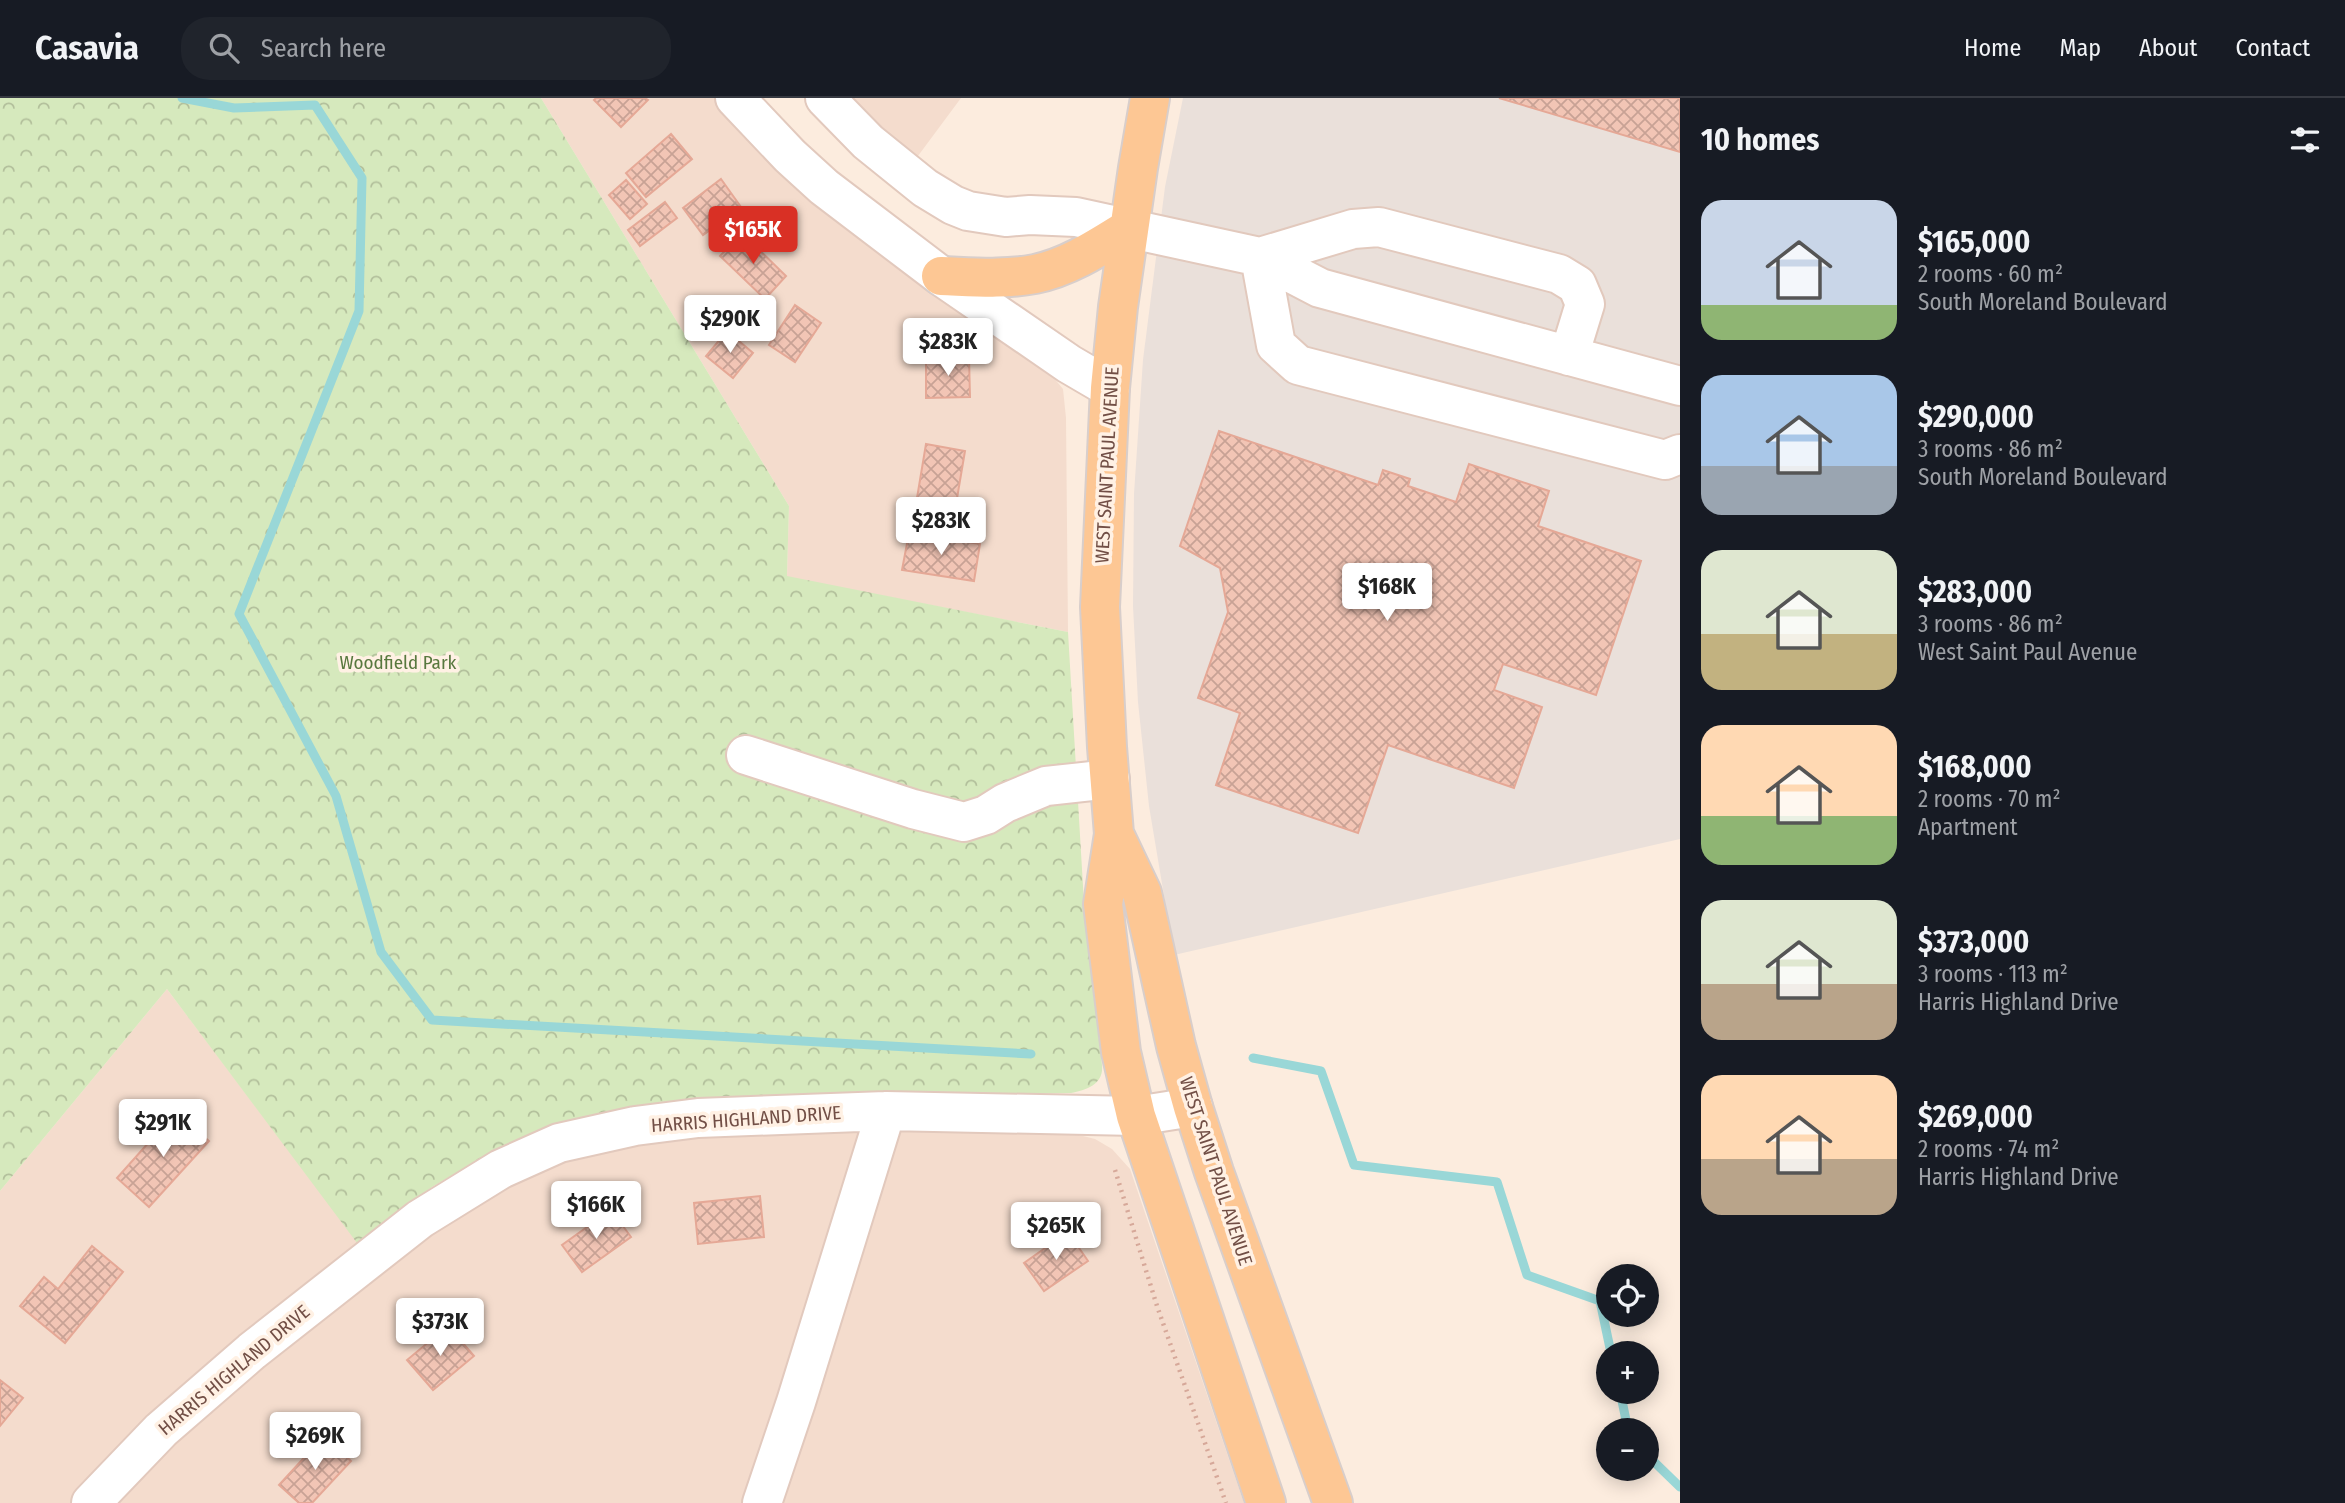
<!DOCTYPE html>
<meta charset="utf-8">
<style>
:root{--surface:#171b24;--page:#20242c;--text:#f1f3f6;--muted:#9ea1a6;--line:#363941;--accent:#d93025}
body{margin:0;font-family:"Fira Sans Condensed",sans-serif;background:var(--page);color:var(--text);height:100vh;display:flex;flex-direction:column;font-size:26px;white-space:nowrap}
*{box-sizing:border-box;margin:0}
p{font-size:23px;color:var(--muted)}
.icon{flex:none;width:38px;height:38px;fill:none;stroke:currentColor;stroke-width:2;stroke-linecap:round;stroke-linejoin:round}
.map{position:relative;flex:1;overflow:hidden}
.panel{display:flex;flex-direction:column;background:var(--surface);width:665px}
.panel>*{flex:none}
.fabs{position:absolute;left:1596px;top:1166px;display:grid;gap:14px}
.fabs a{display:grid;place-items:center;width:63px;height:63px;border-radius:50%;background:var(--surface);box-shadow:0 4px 18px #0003;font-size:35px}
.price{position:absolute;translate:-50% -60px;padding:0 16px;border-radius:7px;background:#fff;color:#222;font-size:23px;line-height:46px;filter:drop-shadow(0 2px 4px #0008)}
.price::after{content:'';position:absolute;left:50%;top:42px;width:21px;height:16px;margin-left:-10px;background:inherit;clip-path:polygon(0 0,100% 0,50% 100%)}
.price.active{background:var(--accent);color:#fff}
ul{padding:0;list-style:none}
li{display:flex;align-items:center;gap:21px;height:175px;padding:0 21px}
li span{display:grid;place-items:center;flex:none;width:196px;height:140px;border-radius:21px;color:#555}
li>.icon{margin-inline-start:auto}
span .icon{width:84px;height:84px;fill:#fffc;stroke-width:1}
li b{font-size:30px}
h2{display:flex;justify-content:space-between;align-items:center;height:84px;padding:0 21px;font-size:30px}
header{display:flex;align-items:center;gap:42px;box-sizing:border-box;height:98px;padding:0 35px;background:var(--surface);border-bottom:2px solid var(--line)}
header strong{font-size:33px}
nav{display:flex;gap:38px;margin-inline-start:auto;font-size:24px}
.search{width:490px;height:63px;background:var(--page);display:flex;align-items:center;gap:18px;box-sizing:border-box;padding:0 24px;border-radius:28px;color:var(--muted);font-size:26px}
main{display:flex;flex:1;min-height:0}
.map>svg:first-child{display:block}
.residential{fill:#f4dccd}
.industrial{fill:#eae0da}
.forest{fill:url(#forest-crowns)}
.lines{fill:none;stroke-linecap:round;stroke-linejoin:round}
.stream{stroke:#99d7d7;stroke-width:9}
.building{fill:url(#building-cross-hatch);stroke:#e5a896;stroke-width:2}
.minor-casing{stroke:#e2c9bd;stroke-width:42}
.major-casing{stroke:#d8cecb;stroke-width:42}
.path{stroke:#d6a899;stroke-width:4.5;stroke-dasharray:2 5;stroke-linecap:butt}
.minor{stroke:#fff;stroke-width:38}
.major{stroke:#fdc794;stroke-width:38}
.labels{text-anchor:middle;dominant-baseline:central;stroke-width:7;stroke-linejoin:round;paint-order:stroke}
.street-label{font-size:19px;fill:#724f46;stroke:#fff1e4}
.park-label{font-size:19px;fill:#58783e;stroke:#fff1e4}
</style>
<header>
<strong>Casavia</strong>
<div class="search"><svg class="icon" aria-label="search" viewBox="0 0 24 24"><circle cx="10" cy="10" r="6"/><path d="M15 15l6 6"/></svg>Search here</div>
<nav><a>Home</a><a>Map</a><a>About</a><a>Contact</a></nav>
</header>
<main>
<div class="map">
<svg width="1680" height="1405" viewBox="0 0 1680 1405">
<defs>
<pattern id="forest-crowns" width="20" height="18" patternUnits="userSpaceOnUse" patternTransform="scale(1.75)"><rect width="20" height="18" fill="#d6e9bd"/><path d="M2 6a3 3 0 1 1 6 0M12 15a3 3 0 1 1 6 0" fill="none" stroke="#b2bf9b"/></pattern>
<pattern id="building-cross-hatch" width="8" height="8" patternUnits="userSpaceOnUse" patternTransform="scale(1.75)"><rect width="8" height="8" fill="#f2c5b5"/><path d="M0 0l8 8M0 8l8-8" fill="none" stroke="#c8a295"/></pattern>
</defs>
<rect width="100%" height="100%" fill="#fcecde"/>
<path class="residential" d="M541,0H714L750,44L788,81L836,123L1042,266L1063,291L1066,320L1068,534L787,479L789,408Z
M846,0H961L915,62Z
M167,891L377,1170L452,1112L575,1052L767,1029L1059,1032L1095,1041L1112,1051L1130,1071L1244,1405H0V1093Z"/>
<path class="industrial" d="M1183,0H1680V741L1174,857L1149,708L1138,604L1133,508L1134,396L1143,262L1165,89Z"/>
<path class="forest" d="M0,0H541L789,408L787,478L1068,534L1085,822L1102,967C1104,986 1087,992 1071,995L971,997L541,1034L478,1062L432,1089L357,1145L167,891L0,1093Z"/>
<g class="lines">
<path class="stream" d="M182,0L234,10L315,7L362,80L359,213L239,516L336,698L381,854L432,922L1031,956
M1253,960L1321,973L1354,1067L1497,1084L1527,1177L1600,1203L1611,1255
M1620,1293L1628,1332
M1647,1357L1680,1389"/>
</g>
<path class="building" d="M596,0H645L648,2L621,29L594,2Z
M1499,0H1680V54Z
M671,36L692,61L646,99L626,75Z
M721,81L741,109L703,137L683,110Z
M626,82L647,106L630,121L609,97Z
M665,104L677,120L640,148L628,132Z
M742,135L786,178L765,201L720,158Z
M795,207L821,225L795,264L769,247Z
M727,233L753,255L733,280L706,258Z
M969,259L970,299L926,300V261Z
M1219,333L1378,387L1383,372L1410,381L1408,388L1456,404L1469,366L1549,393L1538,428L1641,463L1596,597L1503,566L1494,592L1542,609L1514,690L1388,647L1358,735L1216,687L1240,615L1198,600L1228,514L1220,470L1180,448Z
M926,346L965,353L953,424L914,418Z
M909,435L980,446L974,483L902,472Z
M176,1014L209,1043L149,1109L117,1080Z
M760,1098L764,1139L698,1146L694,1105Z
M611,1112L631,1139L582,1174L562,1147Z
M1068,1134L1088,1163L1044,1193L1024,1165Z
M92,1148L123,1174L65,1245L20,1208L44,1179L58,1191Z
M448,1228L474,1258L433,1292L407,1262Z
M0,1282L23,1300L0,1328Z
M324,1338L351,1363L312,1405H299L279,1387Z"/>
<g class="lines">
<defs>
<path id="minor" d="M735,0L790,58L824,89L941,178L1069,266L1110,290
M825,0L868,44L925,90L953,107L968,113L1006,119L1030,117L1076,119L1260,159L1320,190L1680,288
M1260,159L1276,247L1298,267L1665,362L1680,356
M1260,159L1353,131L1379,129L1559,176L1577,187L1585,206L1569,258
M746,657L913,711L964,724L986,717L1005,705L1046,688L1110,681
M91,1405L161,1332L252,1253L420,1121L501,1071L559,1045L635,1028L698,1020L886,1013L1136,1018L1193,1009
M762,1405L796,1304L886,1013"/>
<path id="major" d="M1150,0L1138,70L1118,209L1110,290L1100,509L1107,649L1114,736L1103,806L1121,954L1136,1018L1266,1405
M941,178C972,179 1004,182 1035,176C1069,169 1099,149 1128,131
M1114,736L1142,795L1176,948L1193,1009L1214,1074L1333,1405"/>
</defs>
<use href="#minor" class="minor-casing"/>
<use href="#major" class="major-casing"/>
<path class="path" d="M1115,1072L1157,1208L1226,1405"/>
<use href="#minor" class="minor"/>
<use href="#major" class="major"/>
</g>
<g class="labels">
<g class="street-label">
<text transform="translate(1107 367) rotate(-87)">WEST SAINT PAUL AVENUE</text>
<text transform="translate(746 1021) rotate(-4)">HARRIS HIGHLAND DRIVE</text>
<text transform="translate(1216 1073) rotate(72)">WEST SAINT PAUL AVENUE</text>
<text transform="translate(234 1272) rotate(-40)">HARRIS HIGHLAND DRIVE</text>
</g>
<g class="park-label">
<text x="398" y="564">Woodfield Park</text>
</g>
</g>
</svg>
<div class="fabs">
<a><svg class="icon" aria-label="locate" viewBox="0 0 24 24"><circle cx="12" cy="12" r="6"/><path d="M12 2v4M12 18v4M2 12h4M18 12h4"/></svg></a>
<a>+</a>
<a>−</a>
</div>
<b class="price active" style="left:753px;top:168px">$165K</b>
<b class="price" style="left:730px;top:257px">$290K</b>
<b class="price" style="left:948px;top:280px">$283K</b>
<b class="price" style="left:941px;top:459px">$283K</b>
<b class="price" style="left:1387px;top:525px">$168K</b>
<b class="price" style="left:163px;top:1061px">$291K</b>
<b class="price" style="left:596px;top:1143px">$166K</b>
<b class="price" style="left:1056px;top:1164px">$265K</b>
<b class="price" style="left:440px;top:1260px">$373K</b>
<b class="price" style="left:315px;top:1374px">$269K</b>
</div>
<section class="panel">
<h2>10 homes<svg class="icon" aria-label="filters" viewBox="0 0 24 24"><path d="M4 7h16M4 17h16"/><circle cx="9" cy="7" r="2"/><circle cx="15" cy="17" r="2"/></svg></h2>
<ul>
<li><span style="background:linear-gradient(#c9d6e8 75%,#8fb573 0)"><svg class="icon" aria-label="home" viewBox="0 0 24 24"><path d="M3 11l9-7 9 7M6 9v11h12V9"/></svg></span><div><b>$165,000</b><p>2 rooms · 60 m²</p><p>South Moreland Boulevard</p></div></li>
<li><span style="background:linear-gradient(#a9c7e8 65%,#9aa5b1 0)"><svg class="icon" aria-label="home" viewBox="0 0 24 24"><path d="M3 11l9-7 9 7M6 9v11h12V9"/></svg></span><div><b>$290,000</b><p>3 rooms · 86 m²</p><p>South Moreland Boulevard</p></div></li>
<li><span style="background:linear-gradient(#dfe7d0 60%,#c2b280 0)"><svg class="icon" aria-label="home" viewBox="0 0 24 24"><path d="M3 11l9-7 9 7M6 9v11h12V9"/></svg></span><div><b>$283,000</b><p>3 rooms · 86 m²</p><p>West Saint Paul Avenue</p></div></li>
<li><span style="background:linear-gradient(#ffd9b3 65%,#8fb573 0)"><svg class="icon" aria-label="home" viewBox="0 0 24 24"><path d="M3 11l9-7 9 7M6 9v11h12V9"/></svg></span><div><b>$168,000</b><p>2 rooms · 70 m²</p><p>Apartment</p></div></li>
<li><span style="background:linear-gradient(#dfe7d0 60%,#b9a48a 0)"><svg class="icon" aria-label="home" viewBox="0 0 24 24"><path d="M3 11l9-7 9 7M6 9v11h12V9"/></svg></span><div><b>$373,000</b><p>3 rooms · 113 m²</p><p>Harris Highland Drive</p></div></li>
<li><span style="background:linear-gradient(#ffd9b3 60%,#b9a48a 0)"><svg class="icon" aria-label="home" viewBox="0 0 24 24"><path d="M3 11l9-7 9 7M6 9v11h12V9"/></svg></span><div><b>$269,000</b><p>2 rooms · 74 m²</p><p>Harris Highland Drive</p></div></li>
</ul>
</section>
</main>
